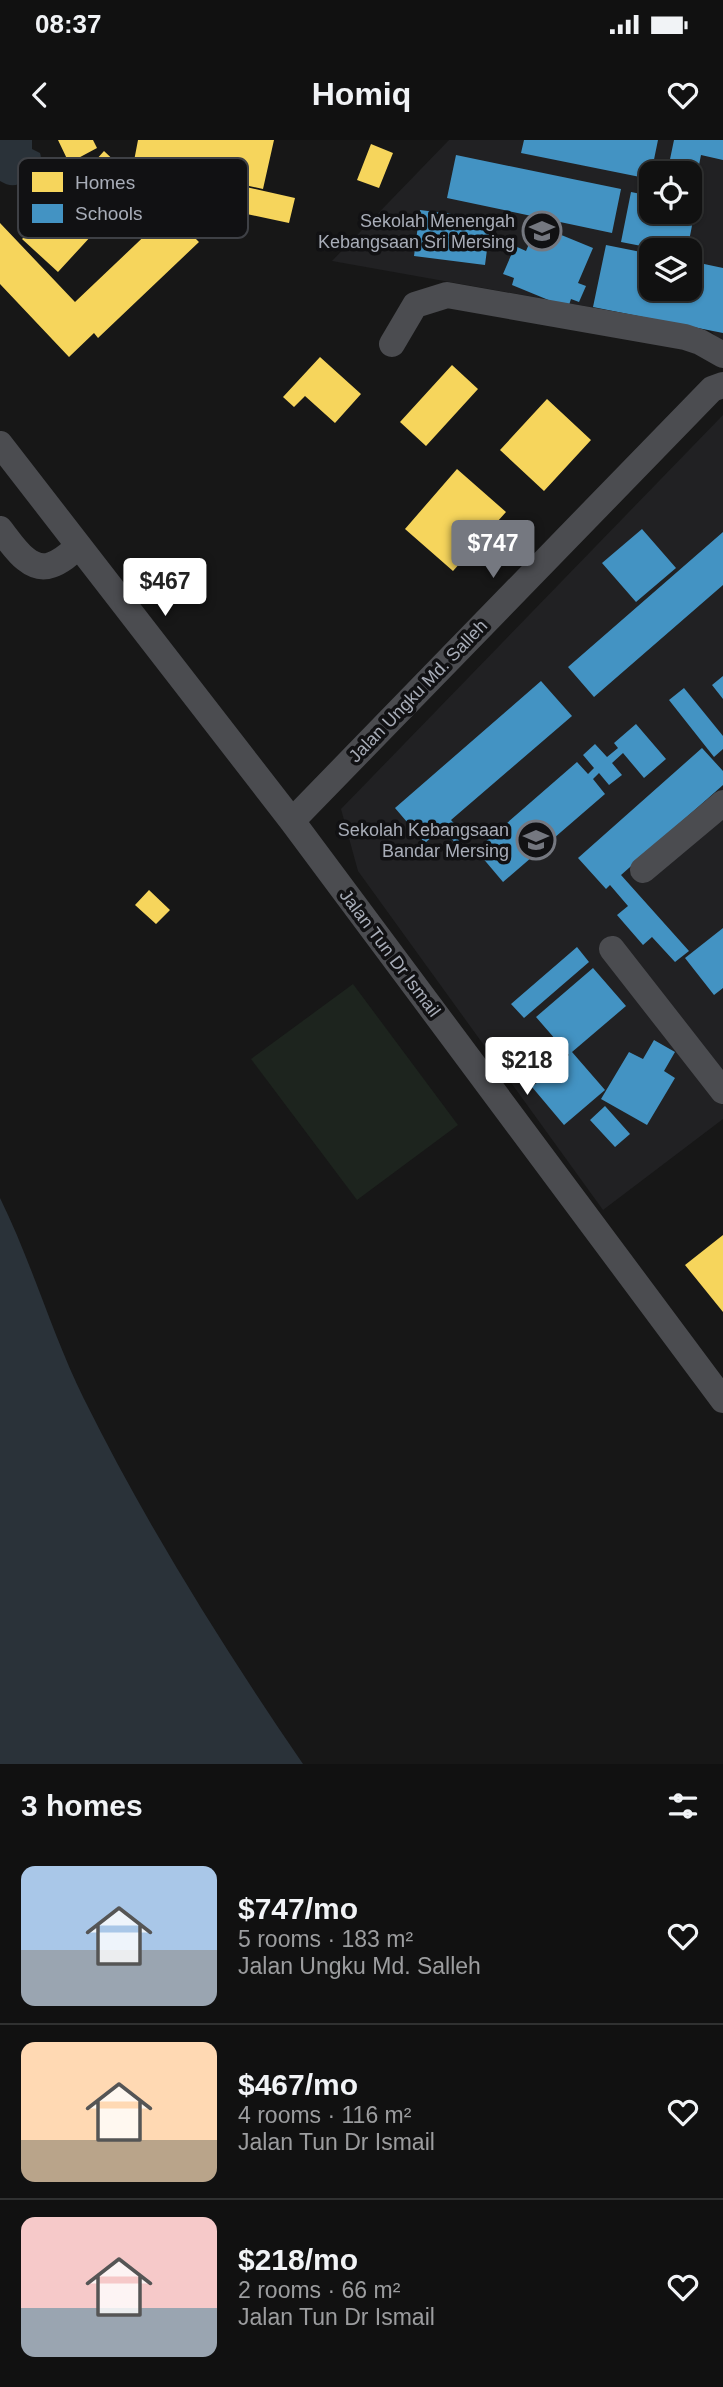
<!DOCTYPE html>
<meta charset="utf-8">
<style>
:root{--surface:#111;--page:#1e1f1f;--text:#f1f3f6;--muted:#9c9d9f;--line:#303131;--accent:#757880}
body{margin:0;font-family:Arial,sans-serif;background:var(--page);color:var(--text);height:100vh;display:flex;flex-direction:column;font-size:26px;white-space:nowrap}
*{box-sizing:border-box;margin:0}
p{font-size:23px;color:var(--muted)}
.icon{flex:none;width:38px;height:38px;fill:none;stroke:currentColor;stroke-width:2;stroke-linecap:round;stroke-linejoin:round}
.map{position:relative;height:1624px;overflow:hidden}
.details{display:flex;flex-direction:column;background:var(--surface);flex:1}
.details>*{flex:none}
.controls{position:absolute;left:639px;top:21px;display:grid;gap:14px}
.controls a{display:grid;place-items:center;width:63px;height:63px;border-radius:14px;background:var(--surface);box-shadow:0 2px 5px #0004,0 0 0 2px var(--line);font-size:35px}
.price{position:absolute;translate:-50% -60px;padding:0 16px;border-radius:7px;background:#fff;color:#222;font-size:23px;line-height:46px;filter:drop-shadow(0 2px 4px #0008)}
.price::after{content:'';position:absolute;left:50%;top:42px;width:21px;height:16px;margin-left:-10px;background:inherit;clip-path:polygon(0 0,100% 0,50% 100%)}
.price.on{background:var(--accent);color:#fff}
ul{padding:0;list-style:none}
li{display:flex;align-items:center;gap:21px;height:175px;padding:0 21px}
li+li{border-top:2px solid var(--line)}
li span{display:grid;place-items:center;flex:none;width:196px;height:140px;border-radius:14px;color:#555}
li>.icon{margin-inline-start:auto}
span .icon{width:84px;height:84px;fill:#fffc;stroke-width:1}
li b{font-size:30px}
h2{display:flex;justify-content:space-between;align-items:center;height:84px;padding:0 21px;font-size:30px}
.status{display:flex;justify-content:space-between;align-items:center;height:49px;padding:0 35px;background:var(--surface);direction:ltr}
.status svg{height:19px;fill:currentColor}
header{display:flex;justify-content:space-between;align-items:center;height:91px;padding:0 21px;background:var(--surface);font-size:32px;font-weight:600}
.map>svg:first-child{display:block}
.built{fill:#212123;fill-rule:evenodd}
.green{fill:#1d241e}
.water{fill:#2a3239}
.homes{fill:#f6d55c}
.schools{fill:#4393c3}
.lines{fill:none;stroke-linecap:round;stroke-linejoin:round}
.minor{stroke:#4b4c50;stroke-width:26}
.labels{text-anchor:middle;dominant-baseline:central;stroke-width:7;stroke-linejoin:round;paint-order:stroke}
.poi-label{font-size:18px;fill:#a8adb8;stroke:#111113;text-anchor:end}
.street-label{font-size:18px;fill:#a8adb8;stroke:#111113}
.key{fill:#111113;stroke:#3e4045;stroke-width:2}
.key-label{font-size:19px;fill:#a8adb8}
</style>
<div class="status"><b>08:37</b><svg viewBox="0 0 49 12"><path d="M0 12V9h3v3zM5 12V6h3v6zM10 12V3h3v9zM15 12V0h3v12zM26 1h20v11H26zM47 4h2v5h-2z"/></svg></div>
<header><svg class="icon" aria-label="back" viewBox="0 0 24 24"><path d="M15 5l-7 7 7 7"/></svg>Homiq<svg class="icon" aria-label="heart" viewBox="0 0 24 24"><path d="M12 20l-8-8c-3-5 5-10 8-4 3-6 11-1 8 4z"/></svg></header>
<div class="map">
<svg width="723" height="1624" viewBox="0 0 723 1624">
<rect width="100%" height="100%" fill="#171717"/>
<path class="built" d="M449,0H723V204L708,188L332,121ZM651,33H690V72H651ZM651,110H690V149H651Z
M723,275V979L603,1070L358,731L341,669Z"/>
<path class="green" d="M353,844L458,985L357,1060L251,919Z"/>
<path class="water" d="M0,0H32V9L40,13C43,22 38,27 29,28C27,44 14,50 0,41Z
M0,1058C32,1123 52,1194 84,1259C147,1386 223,1507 303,1624H0Z"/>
<path class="homes" d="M58,0H93L97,8L69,23Z
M138,0H274L263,49L134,21Z
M371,4L393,13L379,48L357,40Z
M104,11L139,44L58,132L22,99L35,86L49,99L85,61L71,48Z
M224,42L295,58L289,83L219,68Z
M196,47L220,72L194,97L199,102L98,198L94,193L69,217L0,144V83L75,162Z
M320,217L361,254L335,283L305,256L294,267L283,257Z
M452,225L478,249L426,306L400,282Z
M547,259L591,300L544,351L500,310Z
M457,329L506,372L453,431L405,389Z
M149,750L170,770L156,784L135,765Z
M723,1095V1172L685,1125Z"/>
<path class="schools" d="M524,0H658L650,39L521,13Z
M674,0H723V20L701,15L698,30L669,24Z
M456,15L621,49L612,93L447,58Z
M631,52L651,56V72H690V63L696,65L689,101L665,96L662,110L621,102Z
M420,70L491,79L485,125L414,116Z
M537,85L593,108L578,143L586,146L579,162L571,159L568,168L512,145L514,138L503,134L515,106L526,111Z
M606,105L651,114V149H690V121L723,128V193L593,167Z
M642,389L676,428L636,462L602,423Z
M723,392V445L594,557L568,527Z
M723,536V559L712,545Z
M541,541L572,576L451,680L467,698L458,706L442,688L425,703L395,668Z
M684,548L723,596V609L714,617L669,560Z
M636,584L666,619L644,638L623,613L612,623L622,635L609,645L599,633L593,639L605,654L503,742L476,710L577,622L588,634L594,628L583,615L595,604L607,617L618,608L614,603Z
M702,608L723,631V645L621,735L689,811L675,822L652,797L643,805L617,775L628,766L610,745L606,749L578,718Z
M723,788V848L714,855L685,818Z
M577,807L589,822L524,878L511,864Z
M593,828L626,866L572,912L605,950L564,985L532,947L569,915L536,877Z
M654,900L675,912L664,931L675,938L647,985L601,959L629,912L643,919Z
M605,966L630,994L615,1007L590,980Z"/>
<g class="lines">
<path class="minor" d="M392,204L415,165L447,155L685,197L700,202L723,215
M0,304L292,681L723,1260
M0,389C12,404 29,433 51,425C61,422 71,413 79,406
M292,681L712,249L723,245
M643,730L723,663
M612,809L723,951"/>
</g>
<defs>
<symbol id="school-ring" viewBox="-11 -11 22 22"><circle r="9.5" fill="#111113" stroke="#757880" stroke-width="1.5"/><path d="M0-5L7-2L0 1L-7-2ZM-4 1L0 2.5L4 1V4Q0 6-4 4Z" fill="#757880"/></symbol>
</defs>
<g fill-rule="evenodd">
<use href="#school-ring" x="520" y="69" width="44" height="44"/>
<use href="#school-ring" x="514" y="678" width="44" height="44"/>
</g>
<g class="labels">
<g class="poi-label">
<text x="515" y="81">Sekolah Menengah<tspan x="515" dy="21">Kebangsaan Sri Mersing</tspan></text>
<text x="509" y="690">Sekolah Kebangsaan<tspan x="509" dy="21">Bandar Mersing</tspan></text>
</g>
<g class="street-label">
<text transform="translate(418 551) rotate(-46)">Jalan Ungku Md. Salleh</text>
<text transform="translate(390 813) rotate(53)">Jalan Tun Dr Ismail</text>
</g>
</g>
<rect x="18" y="18" width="230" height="80" rx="10" class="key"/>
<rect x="32" y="32" width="31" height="20" fill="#f6d55c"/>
<rect x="32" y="64" width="31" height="19" fill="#4393c3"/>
<g class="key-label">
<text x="75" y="49">Homes</text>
<text x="75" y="80">Schools</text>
</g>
</svg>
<div class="controls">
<a><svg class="icon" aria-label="locate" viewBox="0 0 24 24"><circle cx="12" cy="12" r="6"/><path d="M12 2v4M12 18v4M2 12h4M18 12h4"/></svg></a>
<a><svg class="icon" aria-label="layers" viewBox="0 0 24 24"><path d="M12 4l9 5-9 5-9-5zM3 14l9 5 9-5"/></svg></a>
</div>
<b class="price on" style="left:493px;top:440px">$747</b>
<b class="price" style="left:165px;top:478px">$467</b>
<b class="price" style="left:527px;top:957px">$218</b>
</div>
<section class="details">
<h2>3 homes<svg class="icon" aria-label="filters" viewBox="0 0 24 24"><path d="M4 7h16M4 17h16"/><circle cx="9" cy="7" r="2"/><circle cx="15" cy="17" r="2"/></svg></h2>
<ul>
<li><span style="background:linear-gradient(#a9c7e8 60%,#9aa5b1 0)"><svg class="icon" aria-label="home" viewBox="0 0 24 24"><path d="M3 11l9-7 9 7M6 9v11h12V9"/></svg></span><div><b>$747/mo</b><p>5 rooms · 183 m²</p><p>Jalan Ungku Md. Salleh</p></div><svg class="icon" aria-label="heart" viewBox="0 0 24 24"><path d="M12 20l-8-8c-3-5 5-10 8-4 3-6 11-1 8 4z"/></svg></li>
<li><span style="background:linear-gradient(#ffd9b3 70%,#b9a48a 0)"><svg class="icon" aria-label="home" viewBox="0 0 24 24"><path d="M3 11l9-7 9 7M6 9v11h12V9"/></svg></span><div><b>$467/mo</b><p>4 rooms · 116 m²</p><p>Jalan Tun Dr Ismail</p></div><svg class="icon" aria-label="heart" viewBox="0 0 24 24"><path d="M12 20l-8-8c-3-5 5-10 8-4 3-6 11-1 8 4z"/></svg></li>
<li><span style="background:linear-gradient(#f6c9c9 65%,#9aa5b1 0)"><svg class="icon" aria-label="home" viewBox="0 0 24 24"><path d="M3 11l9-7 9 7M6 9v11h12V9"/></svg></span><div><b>$218/mo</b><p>2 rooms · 66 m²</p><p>Jalan Tun Dr Ismail</p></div><svg class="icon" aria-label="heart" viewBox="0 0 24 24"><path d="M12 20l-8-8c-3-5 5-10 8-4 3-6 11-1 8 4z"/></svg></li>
</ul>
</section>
